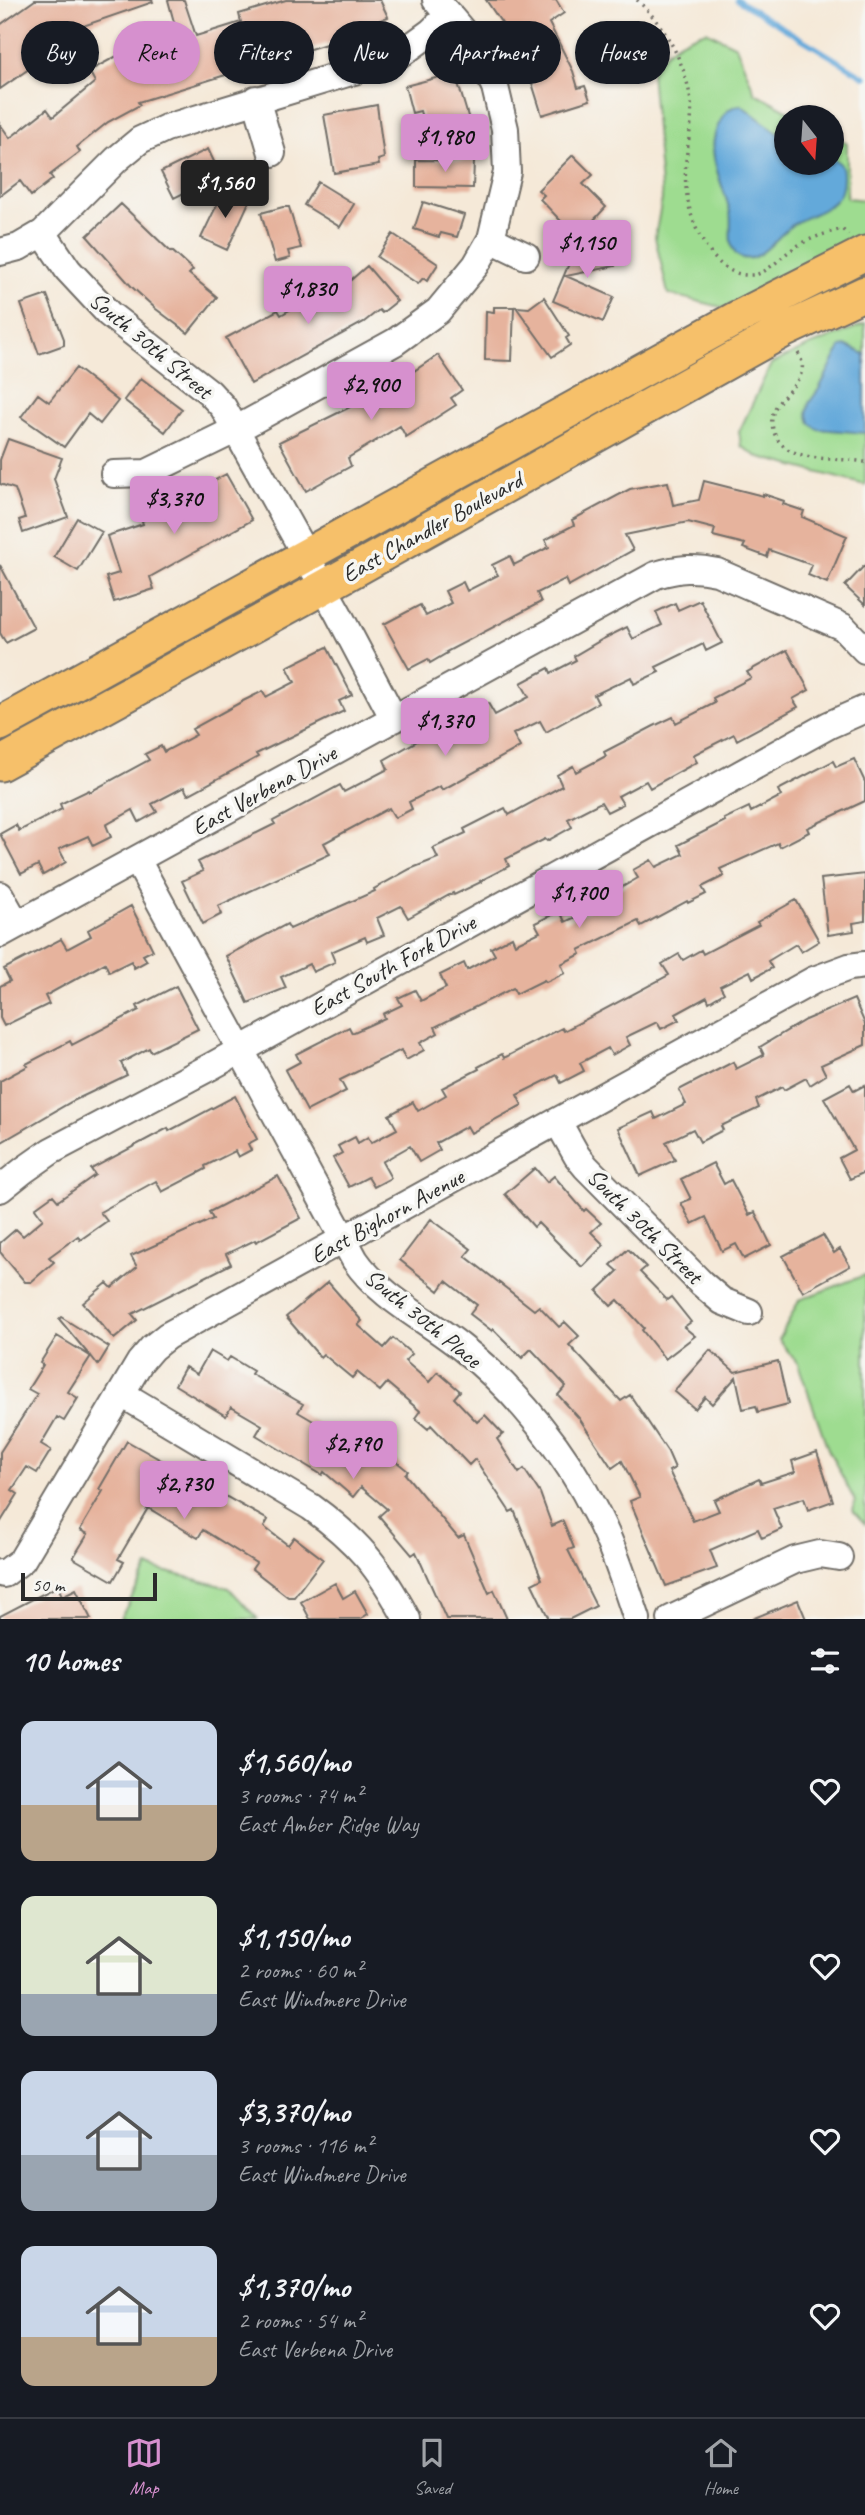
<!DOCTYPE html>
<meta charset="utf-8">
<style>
:root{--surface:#171b24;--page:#242831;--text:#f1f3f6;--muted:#9ea1a6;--line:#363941;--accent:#d690ce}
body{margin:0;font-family:Caveat,sans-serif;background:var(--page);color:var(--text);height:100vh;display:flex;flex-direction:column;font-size:26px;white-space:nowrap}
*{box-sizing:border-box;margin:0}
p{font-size:23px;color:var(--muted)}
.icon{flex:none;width:38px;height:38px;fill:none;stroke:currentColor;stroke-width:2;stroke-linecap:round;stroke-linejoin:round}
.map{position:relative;height:1619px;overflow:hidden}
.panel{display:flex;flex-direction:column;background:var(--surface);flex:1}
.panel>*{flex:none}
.hud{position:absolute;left:21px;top:21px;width:824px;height:63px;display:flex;gap:14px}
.needle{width:46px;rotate:163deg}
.fabs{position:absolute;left:774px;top:105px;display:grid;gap:14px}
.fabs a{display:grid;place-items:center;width:70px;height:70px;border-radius:50%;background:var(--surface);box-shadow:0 2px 5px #0004;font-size:35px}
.scale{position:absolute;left:21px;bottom:18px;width:136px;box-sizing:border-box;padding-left:7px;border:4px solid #2b2b2b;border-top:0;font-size:19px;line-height:24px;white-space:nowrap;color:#2b2b2b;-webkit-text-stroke:5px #f6f6f2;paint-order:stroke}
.price{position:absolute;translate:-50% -60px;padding:0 16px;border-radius:7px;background:var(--accent);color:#111;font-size:23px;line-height:46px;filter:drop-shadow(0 2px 4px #0008)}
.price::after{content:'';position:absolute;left:50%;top:42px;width:21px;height:16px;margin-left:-10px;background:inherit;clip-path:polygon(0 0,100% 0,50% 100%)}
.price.current{background:#222;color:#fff}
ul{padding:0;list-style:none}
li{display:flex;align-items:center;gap:21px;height:175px;padding:0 21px}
li span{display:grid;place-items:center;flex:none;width:196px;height:140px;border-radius:14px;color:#555}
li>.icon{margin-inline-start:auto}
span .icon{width:84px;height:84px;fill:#fffc;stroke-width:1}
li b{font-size:30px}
h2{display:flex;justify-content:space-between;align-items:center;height:84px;padding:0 21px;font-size:30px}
.pill{padding:0 24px;border-radius:32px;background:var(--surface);box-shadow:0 2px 5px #0004;font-size:24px;line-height:63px}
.pill.current{background:var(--accent);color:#111}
.menu{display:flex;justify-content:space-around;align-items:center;height:98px;border-top:2px solid var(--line);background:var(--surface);font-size:19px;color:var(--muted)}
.menu a{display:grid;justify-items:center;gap:4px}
.menu .current{color:var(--accent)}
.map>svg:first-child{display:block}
.green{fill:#9edc90;stroke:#64845e;stroke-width:2}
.water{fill:#64a9da;stroke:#486a82;stroke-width:2}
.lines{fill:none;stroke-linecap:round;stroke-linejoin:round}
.stream{stroke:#64a9da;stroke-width:5}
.building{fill:#e6b39d}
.minor-casing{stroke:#726e68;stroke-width:30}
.major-casing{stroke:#726e68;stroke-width:37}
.path{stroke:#726e68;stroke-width:3.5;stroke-dasharray:2 5;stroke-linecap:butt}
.minor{stroke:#fff;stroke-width:26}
.major{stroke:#f6c06b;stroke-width:33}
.labels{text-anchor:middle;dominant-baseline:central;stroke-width:7;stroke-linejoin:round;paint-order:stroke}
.street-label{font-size:24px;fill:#2b2b2b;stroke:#f6f6f2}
</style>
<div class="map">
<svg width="865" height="1619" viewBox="0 0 865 1619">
<rect width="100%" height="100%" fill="#f6f6f2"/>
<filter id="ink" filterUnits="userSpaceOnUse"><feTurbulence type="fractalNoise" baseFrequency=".0143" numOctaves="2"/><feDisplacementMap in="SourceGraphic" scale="14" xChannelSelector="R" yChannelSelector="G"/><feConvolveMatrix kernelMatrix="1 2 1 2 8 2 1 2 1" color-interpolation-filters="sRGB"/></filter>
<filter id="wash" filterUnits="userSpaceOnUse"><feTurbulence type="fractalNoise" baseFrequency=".00686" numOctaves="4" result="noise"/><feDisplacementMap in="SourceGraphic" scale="28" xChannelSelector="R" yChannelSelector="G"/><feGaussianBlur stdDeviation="1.57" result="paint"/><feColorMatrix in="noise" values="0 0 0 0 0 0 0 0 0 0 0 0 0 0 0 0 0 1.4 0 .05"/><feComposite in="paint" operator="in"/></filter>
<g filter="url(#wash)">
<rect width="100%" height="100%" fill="#f5e9d8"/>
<path class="green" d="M706,31L736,46L755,93L800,117H786V163H831V134L847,143V198L865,200V238L725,308L668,294L655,237L662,199L651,72C666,48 679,40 706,31Z
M865,324V485L756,456L741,446L739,432L771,364L807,347Z
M865,1275V1524L853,1511L855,1501L828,1449L798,1364L779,1340L799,1300Z
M148,1567L229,1588L258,1619H120Z"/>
<path class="water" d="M741,105L786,139V163H831V158C839,161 843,165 843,174C845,211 815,209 791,226C778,235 758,266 740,257C725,249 733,226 730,212C723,181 702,152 721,120C726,111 731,106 741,105Z
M847,346L865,354V433L817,429L810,423L807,413L809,403L819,389L836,356L841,347Z"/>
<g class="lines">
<path class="stream" d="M737,0L865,77"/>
</g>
<g id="blocks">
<path class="building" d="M35,0H152L153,2L80,27L82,32L0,89V25Z
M168,0H184L196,36L241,22L239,14L286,0H380L388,17L380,20L382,25L364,32L363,30L339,40L138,102L140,105L108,122L77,147L80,152L50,175L53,179L31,196L20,181L0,196V124L10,138L47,109L53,117L95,82L89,71L130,49L177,33Z
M486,0H556L564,13L549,23L573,71L578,88L585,86L590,100L542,115L532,83L518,55L522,53Z
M455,73L473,133L430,145L420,111L412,113L405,86Z
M377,105L384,158L378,160L379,165L334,173L324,115Z
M208,149L218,170V176L174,198L161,172Z
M573,155L593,175L583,184L606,207L577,238L540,199L544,195L538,190Z
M416,160L474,161L473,188L416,187Z
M318,182L354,204L340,227L304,205Z
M224,190L249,202L227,250L201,238Z
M423,202L464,215L457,237L441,233L439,237L414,229Z
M121,204L171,252L172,251L193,270L189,274L217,297L188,333L156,309L132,287L87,236Z
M283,207H289L301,248L288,251L290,258L275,262L261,213Z
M393,234L438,264L427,281L423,278L418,284L377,257Z
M610,240L613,242L615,266L566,276L614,297L603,322L553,301L571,259L569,247Z
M367,266L397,301L382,313L379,310L364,322L251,384L226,338L278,310L281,315L317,294L319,298L333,290L335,294Z
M47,295L64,339V345L39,354L21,304Z
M544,297L569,336L566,338L570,345L552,357L516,307L529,308Z
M494,307H514L512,361L485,360L486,311L494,312Z
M438,355L462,390L451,398L456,405L406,437L400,426L348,458L351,466L306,491L279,442L348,408L404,375L405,377Z
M76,368L118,401L100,424L88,414L64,447L21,417L38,394L49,402Z
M141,378L182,409L165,432L124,400Z
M8,439L62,458L54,479L68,517L23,533L19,520L25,518L15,489L0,484V460Z
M226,474L252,520L150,577L154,589L114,602L106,577L119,573L107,536L143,524L142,521Z
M704,481L763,496V494L784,501L783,504L804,511L802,517L847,536L827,583L808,575L812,565L769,550L767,557L743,548L745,544L713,536L715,529L688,522L625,535L633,550L568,586L565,579L537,593L541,602L446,652L447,653L430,663L428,659L409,669L384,624L420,605L426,616L451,603L445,591L463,582L467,591L498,575L492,565L510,556L514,565L549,547L545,540L574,525L572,520L630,489L668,482L673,505L699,500Z
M77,518L102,532L78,571L54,557Z
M0,565L34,628L6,643L0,633Z
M865,565V605L845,586Z
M700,600L722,643L706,651L703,644L656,667L659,672L634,684L631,677L594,695L598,703L546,732L540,721L513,734L520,747L442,790L440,786L409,802L412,809L395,818L389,808L324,843L330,854L218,906L222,914L203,924L182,881L203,871L198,862L275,824L273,821L340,785L344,792L388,769L384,760L435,731L439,740L473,722L468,713L488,703L495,715L529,697L521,683L549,668L551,673L576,660L574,656L603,639L627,627L633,639L662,625L656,612L675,603L678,610Z
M327,647L352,695L339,701L344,711L256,754L258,757L188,795L184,787L152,804L157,812L139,822L133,810L106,825L111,837L93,846L88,836L59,849L66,862L43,875L38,865L21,874L0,834L16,825L19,831L62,809L60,804L89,790L90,792L149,760L145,754L161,746L164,752L196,735L192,729L243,701L263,691L266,697L295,682L287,667Z
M787,650L809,690L793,699L798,707L737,740L734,734L693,755L697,762L650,788L646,781L618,796L623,804L607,812L601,802L568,819L572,827L547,841L545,839L506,859L509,866L480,881L481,882L454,895L453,893L408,918L401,906L377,918L384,935L367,942L365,937L331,952L335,962L313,972L309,964L281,977L286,988L248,1003L226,956L287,924L290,929L375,891L374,889L410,869L438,858L433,848L466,833L464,829L505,808L509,815L562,786L557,775L573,766L576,772L606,756L604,752L654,726L673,717L676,723L715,703L713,698L751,678L747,672Z
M854,759L865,782V801L807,828L809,832L780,847L778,843L720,869L724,876L702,887L706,894L688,903L687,901L641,926L638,921L579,950L581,954L561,964L565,973L546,982L544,980L516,994L513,988L435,1027L438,1033L420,1043L424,1050L406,1060L401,1050L340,1080L346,1091L307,1111L285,1070L300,1062L296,1054L349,1027L352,1033L385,1018L383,1014L402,1005L398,998L415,990L421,1001L446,988L440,975L464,963L467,970L495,955L491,948L512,937L515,944L540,932L535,923L560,911L565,922L591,910L584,896L606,886L610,894L638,878L633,870L651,860L656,867L683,854L678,845L725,821L724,819L749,807L751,812L781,796L778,790L833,761L836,767Z
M865,874V921L853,923L854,931L828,935L821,879Z
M796,900L819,941L801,952L796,944L768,961L772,968L753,978L750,971L720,986L724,993L709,1002L707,997L676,1014L679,1020L661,1029L657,1022L626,1037L630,1045L612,1055L608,1048L580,1063L584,1071L561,1083L557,1075L517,1095L522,1105L471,1133L467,1126L436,1143L440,1150L419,1162L410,1146L382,1162L391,1178L374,1187L368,1177L349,1187L333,1158L342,1153L338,1146L355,1137L358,1143L368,1137L371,1143L397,1129L389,1115L413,1102L418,1111L446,1095L442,1088L479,1069L478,1067L502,1054L504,1058L562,1028L564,1031L669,975L662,964L679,954L683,960L701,950L703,954L759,925L757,922Z
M131,906L153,950L143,955L147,961L134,968L131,961L109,972L105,963L45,996L49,1004L4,1026L0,1018V986L10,981L4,969L61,939L67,949L91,936L88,930Z
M176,986L198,1029L151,1052L149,1048L121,1063L127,1075L71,1102L0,1143V1081L28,1066L26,1064L70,1041L72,1045L139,1010L137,1006Z
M854,999L865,1024V1045L821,1065L826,1075L810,1085L806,1078L784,1090L782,1087L756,1100L759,1108L721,1126L723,1130L700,1142L693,1129L666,1142L675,1160L640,1176L618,1128L653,1112L656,1119L686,1104L679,1090L733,1062L736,1069L764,1055L760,1047L805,1020Z
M850,1084L854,1091L865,1085V1172L850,1179L839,1158L854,1150L824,1098Z
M235,1096L257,1139L248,1144L251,1150L238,1157L235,1151L205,1166L206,1169L162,1192L156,1181L100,1212L107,1221L80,1240L78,1236L49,1257L54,1262L31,1282H25L0,1252V1243L16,1229L23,1236L43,1219L35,1208L53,1195L58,1201L95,1175L91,1169L168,1128L169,1131Z
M713,1163L724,1184L731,1180L749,1215L755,1212L771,1245L744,1259L736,1244L722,1251L706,1217L692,1224L681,1203L691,1199L681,1179Z
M535,1168L547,1182L554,1176L584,1211L586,1209L601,1223L591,1232L604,1245L582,1267L538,1223L534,1227L505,1194Z
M278,1176L301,1218L256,1242L255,1240L226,1254L231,1264L132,1314L137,1320L114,1339L83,1303L107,1283L112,1288L137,1267L131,1256L213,1219L209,1212Z
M431,1219L471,1249L465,1256L534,1310L539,1306L559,1327L565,1322L579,1336L569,1345L621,1401L630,1395L668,1452L675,1468L669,1471L693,1521L719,1511L714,1500L759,1479L761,1483L795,1472L792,1461L817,1452L833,1501L808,1510L804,1498L773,1508L782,1529L762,1538L758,1529L710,1550L717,1568L666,1586L630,1501L640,1497L622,1461L612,1468L579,1418L558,1395L566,1386L531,1349L522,1358L493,1329L492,1331L470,1314L477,1305L446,1281L439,1291L400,1260Z
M823,1235L834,1253L840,1249L850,1266L803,1292L783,1256Z
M628,1249L646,1267L640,1272L667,1300L671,1297L691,1322L684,1327L695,1336L665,1359L642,1330L644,1328L618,1300L611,1306L597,1291L618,1271L611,1265Z
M328,1282L362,1321L358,1325L384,1348L393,1338L412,1354L405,1361L429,1382L438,1372L460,1391L454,1398L477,1422L485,1415L503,1434L497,1439L519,1473L524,1469L540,1493L552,1526L563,1521L574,1548L568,1550L596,1606L570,1619H549L532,1584L542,1579L514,1510L510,1512L475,1459L469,1465L431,1425L428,1429L415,1418L420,1411L387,1383L380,1391L357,1372L352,1378L323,1354L320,1357L286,1317Z
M61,1317L109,1347L98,1365L91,1356L68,1392L78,1398L64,1421L57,1417L41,1444L51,1450L37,1473L27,1467L12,1490L18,1494L0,1523V1452L37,1394L28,1389L43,1365L40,1363L57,1336L90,1356L59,1319Z
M710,1350L735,1372L778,1361L788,1404L758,1412L756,1406L743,1409L736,1377L712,1404L705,1397L695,1409L674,1391Z
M210,1351L227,1361L230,1357L253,1371L251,1374L303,1404L298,1412L361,1449L365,1445L387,1463L392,1458L408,1471L405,1474L458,1538L464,1535L489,1593L494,1590L507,1619H446L416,1552L412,1555L379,1516L387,1509L361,1487L353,1497L324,1472L322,1475L256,1435L262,1425L231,1407L226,1416L175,1385L185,1367L197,1374Z
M127,1441L268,1520L264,1527L288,1545L294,1537L323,1559L294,1597H288L252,1569L256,1563L203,1530L198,1538L148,1508L118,1559L124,1562L113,1581L73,1558L88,1534L80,1530L103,1491L99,1489Z
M335,1583L343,1598L355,1591L368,1614L360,1619H310L301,1602Z
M58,1586L62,1596L76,1589L91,1619H0V1616Z
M798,1600L806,1619H752Z"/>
</g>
</g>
<g filter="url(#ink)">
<use href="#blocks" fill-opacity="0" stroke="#726e68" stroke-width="2"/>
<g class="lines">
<defs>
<path id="minor" d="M256,99L272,153
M43,233L68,270L109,314L209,392L223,407L338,613L394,719
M491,239L526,256
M0,252L19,247L43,233L117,159L140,140L166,128L354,71L402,53L431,32L449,15
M114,474L147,473L237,429L395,342L438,311L476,265L491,239L507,172L505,129L495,87L486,68L463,32L436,0
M137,860L355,1260C382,1299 425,1318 461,1347C516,1390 566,1452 597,1515C614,1548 625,1584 637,1619
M0,895L17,925
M0,934L656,575C679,568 695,567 717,572L843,627L865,650
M558,1122L577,1156L586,1167L701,1283L722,1301L749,1312
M0,1189L24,1170L51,1151L210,1067L829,725L865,709
M122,1394L311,1507C358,1541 380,1568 407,1619
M0,1573L4,1574L22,1560L140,1362L152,1348L167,1336L814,980L849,967L865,965
M671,1619L795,1560L820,1554L839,1557"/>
<path id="major" d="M0,724L737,318L865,253
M0,764L324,587L783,331L865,293"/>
</defs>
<use href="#minor" class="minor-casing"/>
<use href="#major" class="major-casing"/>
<path class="path" d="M637,0C665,25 686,64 691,102C693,122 688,140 686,160C683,194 691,228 712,255C723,268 735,276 753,275C768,274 784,253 797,246C811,238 826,233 842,229L848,235
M798,353C817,383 768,395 772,424C778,466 833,456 865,462"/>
<use href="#minor" class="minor"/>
<use href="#major" class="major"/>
</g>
</g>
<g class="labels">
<g class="street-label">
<text transform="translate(151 345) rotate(40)">South 30th Street</text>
<text transform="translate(432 527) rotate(-29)">East Chandler Boulevard</text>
<text transform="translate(264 790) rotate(-29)">East Verbena Drive</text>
<text transform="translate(393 965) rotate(-29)">East South Fork Drive</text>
<text transform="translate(387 1216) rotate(-29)">East Bighorn Avenue</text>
<text transform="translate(645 1226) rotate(45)">South 30th Street</text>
<text transform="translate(423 1318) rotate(39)">South 30th Place</text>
</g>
</g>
</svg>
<div class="fabs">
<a><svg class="needle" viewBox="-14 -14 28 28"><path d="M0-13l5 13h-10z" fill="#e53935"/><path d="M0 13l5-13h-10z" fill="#9ea1a6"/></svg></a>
</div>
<div class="scale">50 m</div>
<b class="price" style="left:445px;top:174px">$1,980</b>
<b class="price current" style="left:225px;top:220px">$1,560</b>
<b class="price" style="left:587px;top:280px">$1,150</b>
<b class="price" style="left:308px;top:326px">$1,830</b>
<b class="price" style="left:371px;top:422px">$2,900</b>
<b class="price" style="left:174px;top:536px">$3,370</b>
<b class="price" style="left:445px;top:758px">$1,370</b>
<b class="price" style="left:579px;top:930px">$1,700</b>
<b class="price" style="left:353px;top:1481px">$2,790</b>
<b class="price" style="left:184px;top:1521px">$2,730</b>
<div class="hud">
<a class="pill">Buy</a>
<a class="pill current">Rent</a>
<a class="pill">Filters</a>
<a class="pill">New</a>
<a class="pill">Apartment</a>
<a class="pill">House</a>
</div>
</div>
<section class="panel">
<h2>10 homes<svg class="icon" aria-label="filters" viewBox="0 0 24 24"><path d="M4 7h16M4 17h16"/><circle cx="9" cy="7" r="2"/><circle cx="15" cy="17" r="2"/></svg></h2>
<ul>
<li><span style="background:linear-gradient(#c9d6e8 60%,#b9a48a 0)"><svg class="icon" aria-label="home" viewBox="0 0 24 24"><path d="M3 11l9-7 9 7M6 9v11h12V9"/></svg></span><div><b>$1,560/mo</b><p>3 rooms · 74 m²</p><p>East Amber Ridge Way</p></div><svg class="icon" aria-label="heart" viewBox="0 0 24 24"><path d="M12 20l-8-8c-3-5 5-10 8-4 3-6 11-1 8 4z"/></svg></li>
<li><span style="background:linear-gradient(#dfe7d0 70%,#9aa5b1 0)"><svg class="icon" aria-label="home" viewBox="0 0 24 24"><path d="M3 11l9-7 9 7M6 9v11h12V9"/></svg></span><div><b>$1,150/mo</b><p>2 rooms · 60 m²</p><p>East Windmere Drive</p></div><svg class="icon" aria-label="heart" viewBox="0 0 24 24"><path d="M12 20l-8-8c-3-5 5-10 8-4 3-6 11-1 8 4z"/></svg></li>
<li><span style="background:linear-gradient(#c9d6e8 60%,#9aa5b1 0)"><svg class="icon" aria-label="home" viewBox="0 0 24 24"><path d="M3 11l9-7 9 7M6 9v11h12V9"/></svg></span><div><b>$3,370/mo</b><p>3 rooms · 116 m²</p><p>East Windmere Drive</p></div><svg class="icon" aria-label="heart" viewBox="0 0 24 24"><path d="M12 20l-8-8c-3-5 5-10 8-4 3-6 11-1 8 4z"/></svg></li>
<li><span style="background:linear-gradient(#c9d6e8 65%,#b9a48a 0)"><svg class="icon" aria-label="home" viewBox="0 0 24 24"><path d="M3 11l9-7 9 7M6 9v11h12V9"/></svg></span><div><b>$1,370/mo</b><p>2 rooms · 54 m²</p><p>East Verbena Drive</p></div><svg class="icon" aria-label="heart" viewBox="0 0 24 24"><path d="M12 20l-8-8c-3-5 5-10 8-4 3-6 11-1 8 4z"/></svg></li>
</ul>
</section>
<nav class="menu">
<a class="current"><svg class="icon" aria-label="map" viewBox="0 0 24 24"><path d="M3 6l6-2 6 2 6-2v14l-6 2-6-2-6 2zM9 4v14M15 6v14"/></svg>Map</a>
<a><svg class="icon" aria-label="saved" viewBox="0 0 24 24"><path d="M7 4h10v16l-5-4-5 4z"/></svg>Saved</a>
<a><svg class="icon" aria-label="home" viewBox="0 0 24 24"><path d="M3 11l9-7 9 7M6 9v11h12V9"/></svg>Home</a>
</nav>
